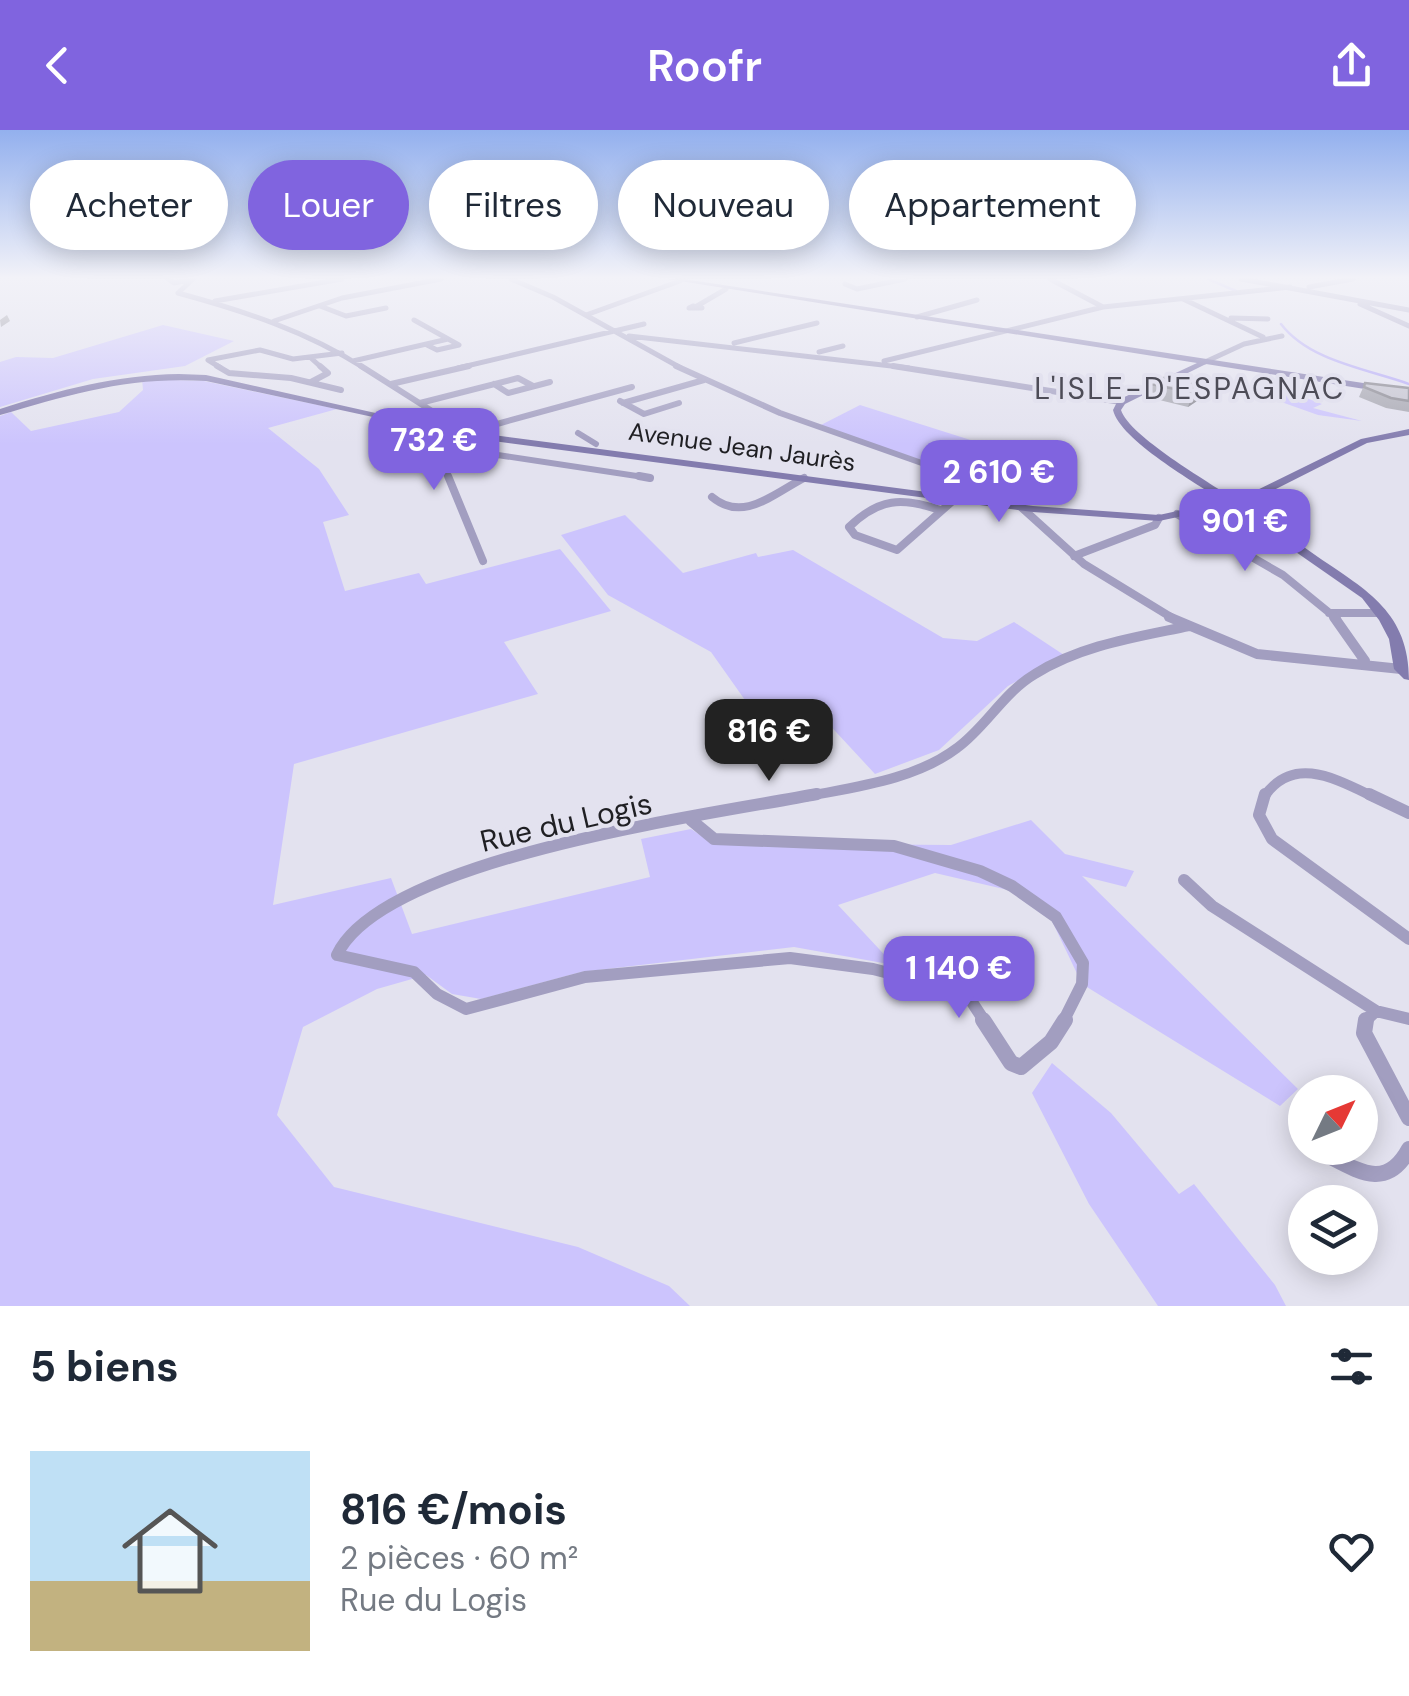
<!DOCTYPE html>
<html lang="fr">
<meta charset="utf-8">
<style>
:root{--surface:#fff;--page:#f2f2f3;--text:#1f2937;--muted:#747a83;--accent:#8064df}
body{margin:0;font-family:"DM Sans",sans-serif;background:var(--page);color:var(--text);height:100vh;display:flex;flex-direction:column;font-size:38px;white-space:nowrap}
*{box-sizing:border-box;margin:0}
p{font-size:32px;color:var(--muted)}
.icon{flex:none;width:55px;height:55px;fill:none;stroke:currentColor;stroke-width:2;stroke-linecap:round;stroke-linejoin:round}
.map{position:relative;height:1176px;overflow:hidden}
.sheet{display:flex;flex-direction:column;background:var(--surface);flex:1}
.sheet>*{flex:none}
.guide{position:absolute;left:30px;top:30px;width:1350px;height:90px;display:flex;gap:20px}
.needle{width:65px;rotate:47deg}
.fabs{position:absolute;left:1288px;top:945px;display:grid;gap:20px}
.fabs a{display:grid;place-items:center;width:90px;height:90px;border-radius:50%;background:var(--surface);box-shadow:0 5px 25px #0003;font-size:50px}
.price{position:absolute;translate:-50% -85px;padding:0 22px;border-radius:20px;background:var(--accent);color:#fff;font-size:32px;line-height:65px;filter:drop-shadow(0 2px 5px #0008)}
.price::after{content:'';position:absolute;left:50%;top:60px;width:30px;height:22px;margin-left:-15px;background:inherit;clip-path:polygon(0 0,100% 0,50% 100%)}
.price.current{background:#222;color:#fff}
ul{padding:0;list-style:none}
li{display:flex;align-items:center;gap:30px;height:250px;padding:0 30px}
li span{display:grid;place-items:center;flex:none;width:280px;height:200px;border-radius:0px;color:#555}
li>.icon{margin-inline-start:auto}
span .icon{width:120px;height:120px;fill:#fffc;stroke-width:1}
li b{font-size:42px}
h2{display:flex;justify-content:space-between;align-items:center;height:120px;padding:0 30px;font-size:42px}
.tag{padding:0 35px;border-radius:45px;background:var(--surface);box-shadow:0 5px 25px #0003;font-size:35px;line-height:90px}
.tag.current{background:var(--accent);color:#fff}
header{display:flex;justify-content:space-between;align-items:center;height:130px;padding:0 30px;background:var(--accent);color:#fff;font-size:45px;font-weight:600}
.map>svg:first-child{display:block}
.green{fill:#ccc4fd}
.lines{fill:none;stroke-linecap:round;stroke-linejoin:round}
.stream{stroke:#b5aaf7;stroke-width:2.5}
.street-far5{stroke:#a29ec0;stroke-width:5}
.street-far4{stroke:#a29ec0;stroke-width:6}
.street-far3{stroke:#a29ec0;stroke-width:8}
.street-far2{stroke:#a29ec0;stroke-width:10}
.street-far1{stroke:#a29ec0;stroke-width:12}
.street{stroke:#a29ec0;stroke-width:16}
.secondary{fill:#837cae;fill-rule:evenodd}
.wall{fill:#a9a9b3}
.shaded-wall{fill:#8a8992}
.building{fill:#c5c4d0;stroke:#8a8992;stroke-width:2.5}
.labels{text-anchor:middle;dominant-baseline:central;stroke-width:8;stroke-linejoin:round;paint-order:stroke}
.far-street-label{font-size:25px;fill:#1f1f23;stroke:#e3e2ef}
.far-quarter-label{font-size:30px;letter-spacing:2.5px;fill:#4d4c57;stroke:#e3e2ef}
.street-label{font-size:30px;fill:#1f1f23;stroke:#e3e2ef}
</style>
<header><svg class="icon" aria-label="back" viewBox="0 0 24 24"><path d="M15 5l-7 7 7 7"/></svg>Roofr<svg class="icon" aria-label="share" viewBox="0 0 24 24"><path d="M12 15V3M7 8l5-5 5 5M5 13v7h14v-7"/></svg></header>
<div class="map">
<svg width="1409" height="1176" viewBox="0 0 1409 1176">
<rect width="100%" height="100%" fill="#e3e2ef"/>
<path class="green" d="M163,195L234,211L185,236L93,249L0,277V232L16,227L53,228Z
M142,249L204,251L337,279L268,298L319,339L349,385L323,392L345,461L419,443L426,454L560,419L611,481L504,512L538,564L294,634L273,775L391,748L412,804L650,747L641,709L691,699L712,713L951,715L1031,690L1065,724L1134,741L1126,757L1082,746L1298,959L1280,976L1082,854L1052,791L1008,760L935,743L838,775L894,835L794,817L581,842L481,869L452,864L426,845L377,859L303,897L277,985L334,1057L578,1117L669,1156L690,1176H0V286L11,282L31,301L119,282L143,260Z
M1228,253L1258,259L1272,255L1322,274L1313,278L1362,291L1318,285Z
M860,275L980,313L939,336L819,296Z
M625,385L683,443L756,423L758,427L793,420L943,508L977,511L1014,492L1064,525L1008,556L939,620L875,644L824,589L779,603L757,587L711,522L608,465L561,405Z
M1052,933L1111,983L1179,1064L1194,1054L1275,1155L1286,1176H1158L1089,1074L1032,963Z"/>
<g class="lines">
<path class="stream" d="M1208,149L1236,161
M1281,194C1309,231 1367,239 1409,254"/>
<path class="street-far5" d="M168,149L174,153L188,150
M193,149L178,163C244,181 306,201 364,238
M511,149L553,167L681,238
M1241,149L1409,180
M845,154L857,159L905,149
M1309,157L1353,149
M1183,169L1263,207
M215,171L342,149
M1360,174L1409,196
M320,176L346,186L386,178
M693,176L702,178H689Z
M697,176L726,159
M1103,177L1290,157
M586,185L680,151
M917,187L977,170
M1231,188L1268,189
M414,190L459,215L437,220L427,215
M274,191L342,168L441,149
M629,206L909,238
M734,213L817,193
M819,222L843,216
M312,229L322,238
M353,231L448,209
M884,231L1103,177L1050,149
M1205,232L1244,214L1282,206
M221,238L208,230L260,220L293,229L342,223
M458,238L644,194"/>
<path class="street-far4" d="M217,236L229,243L291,248L341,260
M361,236L443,288L445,293
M676,236L780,283L967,349
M893,236L1121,272
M311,252L328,243L320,236
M391,254L469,236
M494,254L508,263L550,252
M620,271L644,284L679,273
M420,273L518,248L533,256
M623,273L704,250
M455,295L497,294L632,257
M439,303L433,309L449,349
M578,303L596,314
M439,326L471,321L650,348"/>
<path class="street-far3" d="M448,346L483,431
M639,346L650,348
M961,346L1021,377L1084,434L1174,489
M712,367C743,393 773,364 804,348
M940,380C902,367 879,368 849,397L855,405L897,420L956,368
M1177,384L1283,445L1337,489
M1074,426L1155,395L1159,388
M1329,483H1382"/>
<path class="street-far2" d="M1169,487L1257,524L1401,539
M1334,487L1365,531
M804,667C854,657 915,650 957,618C986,597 1003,563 1035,544C1081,515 1137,507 1189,496
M1264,667C1293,624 1336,649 1374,667"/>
<path class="street-far1" d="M817,664C714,684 383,727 337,825L414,842L437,864L466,879L585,847L790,828L873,839L966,863L985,892
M1265,664L1259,685L1272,709L1409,809
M1369,664L1409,683
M691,690L714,709L894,716L980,741L1012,756L1056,787L1083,833L1082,854L1063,892
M1184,750L1212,776L1376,881L1409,889
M1364,892L1376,881"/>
<path class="street" d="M983,890L1011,933L1021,937L1051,912L1065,890
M1366,890L1364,903L1409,988
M1327,1025C1360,1042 1387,1060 1409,1019"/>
<path class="secondary" d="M667,149H684L1409,260V266L1206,234L1125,274L1121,280C1129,306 1209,352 1234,369L1243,367L1361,309L1409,299V305L1367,313L1250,372L1241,374C1267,392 1293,409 1318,427C1368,461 1409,483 1409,550L1404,549L1394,539L1389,509L1379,490L1362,468L1230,376L1159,391L1033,382L448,305L443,302L448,299L1033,376L1159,385L1223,371C1196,353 1120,310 1113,280L1118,270L1197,233Z
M179,244L206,245L438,297L433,300L206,251C131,246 71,264 0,285V279C59,260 117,245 179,244Z"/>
</g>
<path class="wall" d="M1365,253L1409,258V282L1386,278L1359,267Z
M1151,254L1205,255L1200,269L1188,277L1147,267Z"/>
<path class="shaded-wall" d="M7,185L10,191L1,197L0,190Z
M1205,255L1200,269L1188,277L1193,263Z"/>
<path class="building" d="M1168,246L1205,255L1193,263L1151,254Z
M1365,253L1409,258V271L1391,268L1364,257Z"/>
<linearGradient id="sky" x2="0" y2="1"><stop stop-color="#93b0ee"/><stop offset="0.47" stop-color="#f2f2f8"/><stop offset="1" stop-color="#f2f2f8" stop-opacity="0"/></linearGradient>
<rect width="1409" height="314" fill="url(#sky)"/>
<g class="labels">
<g class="far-street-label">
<text transform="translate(742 317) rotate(8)">Avenue Jean Jaurès</text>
</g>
<g class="far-quarter-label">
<text x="1190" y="258">L'ISLE-D'ESPAGNAC</text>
</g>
<g class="street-label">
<text transform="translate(566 692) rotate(-13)">Rue du Logis</text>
</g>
</g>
</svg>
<div class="fabs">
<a><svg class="needle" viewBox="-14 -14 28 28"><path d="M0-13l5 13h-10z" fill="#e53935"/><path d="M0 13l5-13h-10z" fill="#747a83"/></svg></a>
<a><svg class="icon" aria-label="layers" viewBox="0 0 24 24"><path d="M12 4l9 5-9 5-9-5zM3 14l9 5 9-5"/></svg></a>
</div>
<b class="price" style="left:434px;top:363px">732 €</b>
<b class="price" style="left:999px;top:395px">2 610 €</b>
<b class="price" style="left:1245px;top:444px">901 €</b>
<b class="price current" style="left:769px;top:654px">816 €</b>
<b class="price" style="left:959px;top:891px">1 140 €</b>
<div class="guide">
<a class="tag">Acheter</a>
<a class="tag current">Louer</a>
<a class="tag">Filtres</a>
<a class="tag">Nouveau</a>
<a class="tag">Appartement</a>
</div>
</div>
<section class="sheet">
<h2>5 biens<svg class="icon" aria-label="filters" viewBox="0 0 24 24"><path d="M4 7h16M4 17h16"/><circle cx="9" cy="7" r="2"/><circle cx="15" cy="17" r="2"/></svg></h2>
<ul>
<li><span style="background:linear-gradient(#bfe0f5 65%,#c2b280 0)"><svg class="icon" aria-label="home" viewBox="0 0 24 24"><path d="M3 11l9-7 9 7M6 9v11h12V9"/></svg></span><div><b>816 €/mois</b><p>2 pièces · 60 m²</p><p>Rue du Logis</p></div><svg class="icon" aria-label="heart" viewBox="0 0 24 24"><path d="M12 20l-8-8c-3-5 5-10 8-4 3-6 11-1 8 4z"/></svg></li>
</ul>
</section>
